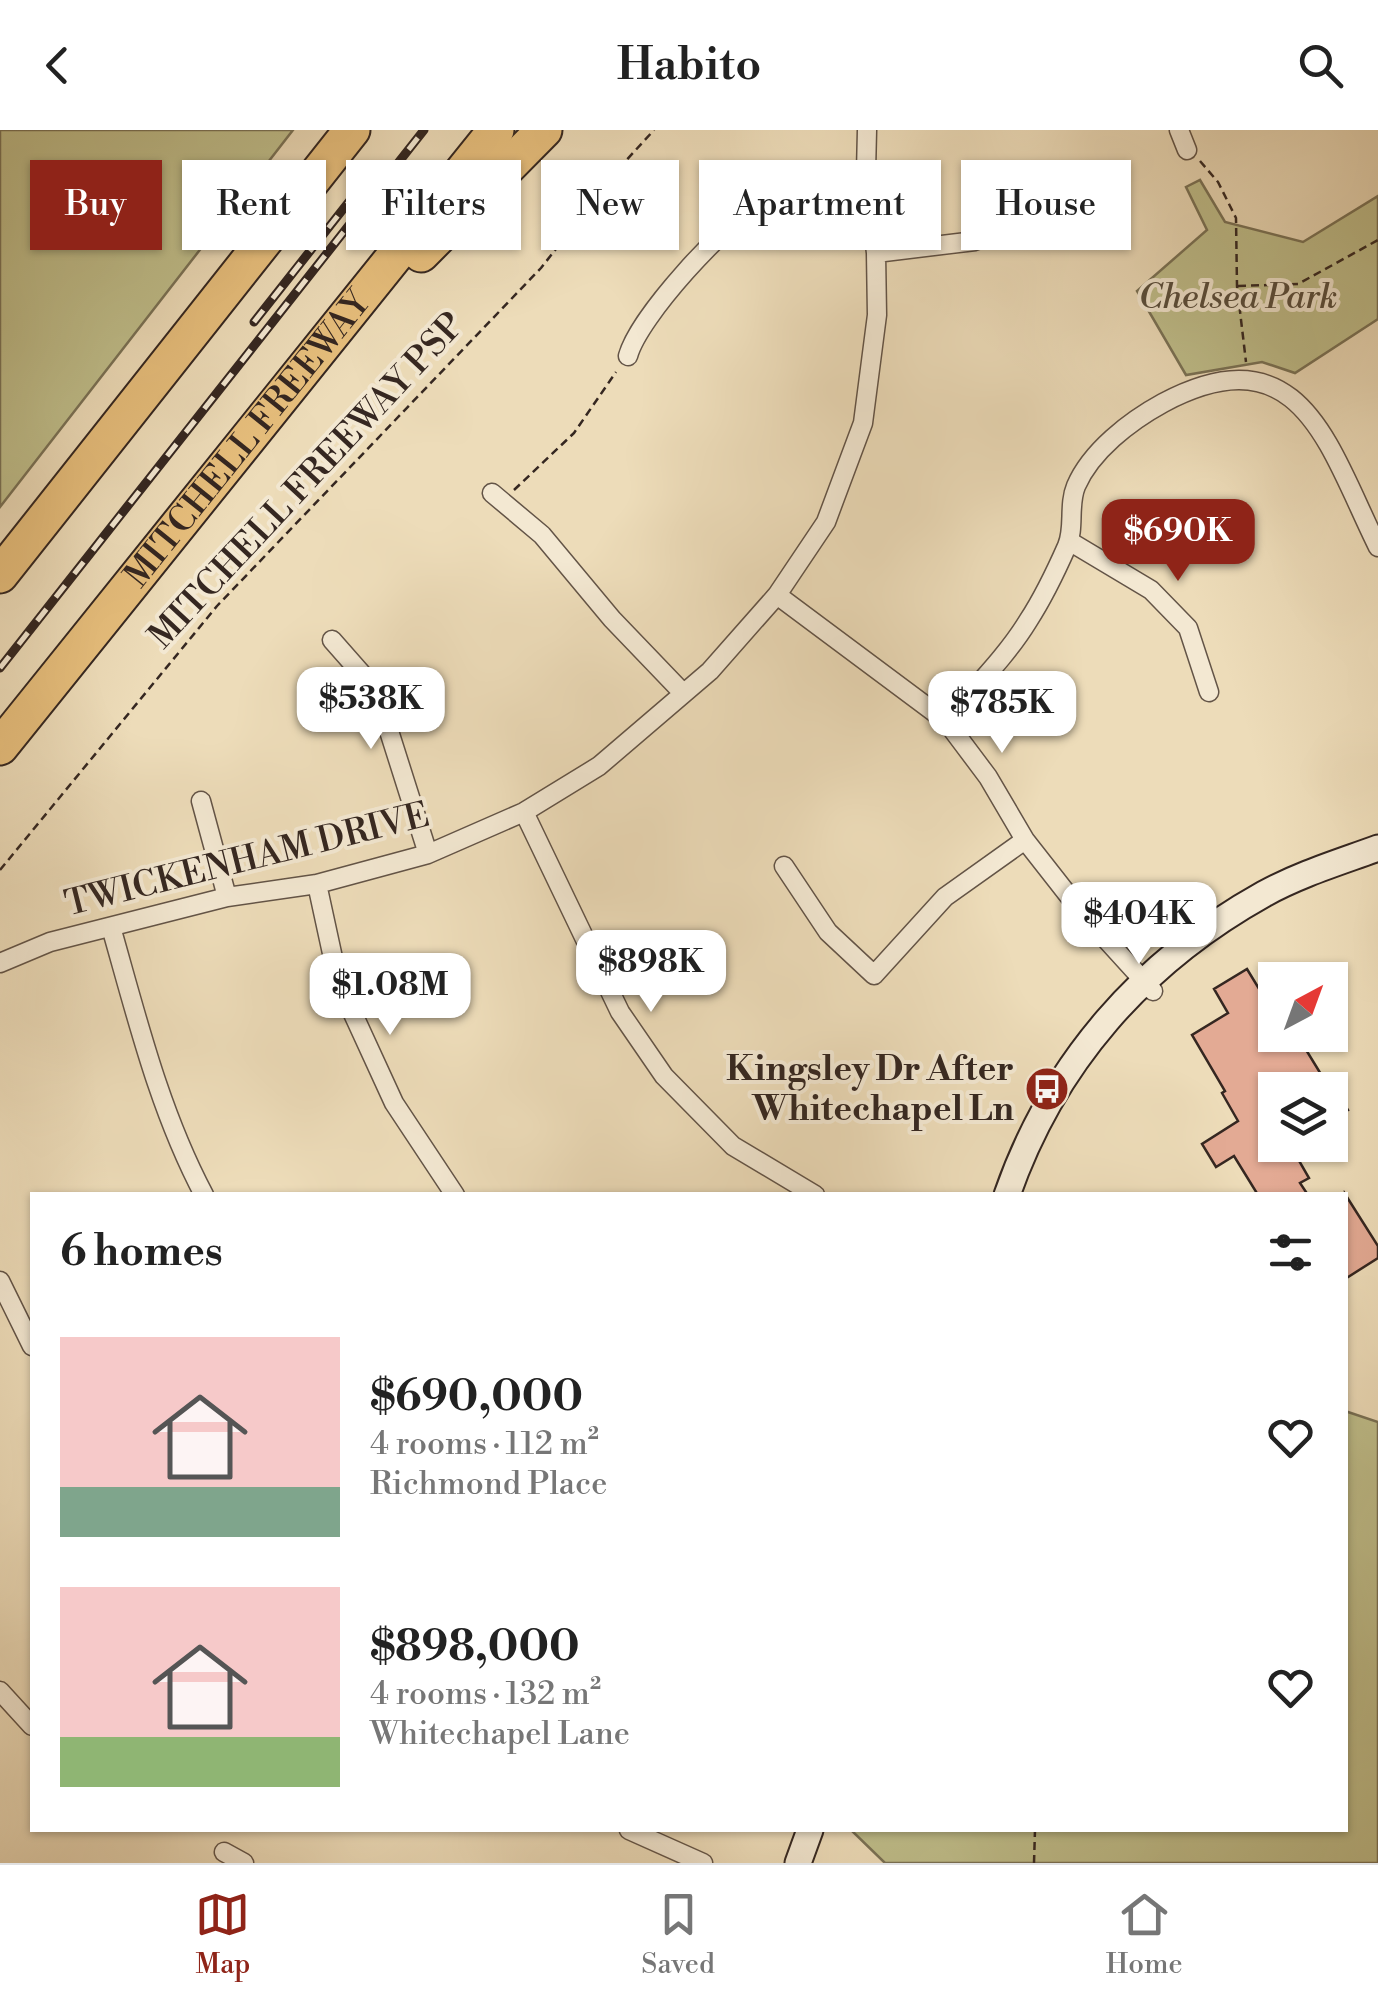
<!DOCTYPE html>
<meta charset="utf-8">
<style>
:root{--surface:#fff;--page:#f2f2f2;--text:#222;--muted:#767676;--line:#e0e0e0;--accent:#8f2418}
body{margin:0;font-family:"Libre Bodoni",serif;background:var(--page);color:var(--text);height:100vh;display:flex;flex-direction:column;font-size:38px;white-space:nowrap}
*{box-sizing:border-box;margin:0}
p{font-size:32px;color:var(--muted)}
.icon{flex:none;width:55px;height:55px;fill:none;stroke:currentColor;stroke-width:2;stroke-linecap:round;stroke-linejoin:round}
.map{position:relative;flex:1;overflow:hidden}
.drawer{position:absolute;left:30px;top:1062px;width:1318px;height:640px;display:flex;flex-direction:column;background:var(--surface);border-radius:0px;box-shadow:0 2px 8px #0004}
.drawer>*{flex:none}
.hud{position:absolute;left:30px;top:30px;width:1320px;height:90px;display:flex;gap:20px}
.needle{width:65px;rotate:41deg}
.tools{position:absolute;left:1258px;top:832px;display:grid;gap:20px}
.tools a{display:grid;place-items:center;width:90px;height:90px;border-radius:0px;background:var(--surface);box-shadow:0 2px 8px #0004;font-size:50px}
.price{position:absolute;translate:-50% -85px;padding:0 22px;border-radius:20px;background:#fff;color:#222;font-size:32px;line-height:65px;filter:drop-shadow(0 2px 5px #0008)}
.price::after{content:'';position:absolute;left:50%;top:60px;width:30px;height:22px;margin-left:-15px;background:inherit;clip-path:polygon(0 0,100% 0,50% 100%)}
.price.active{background:var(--accent);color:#fff}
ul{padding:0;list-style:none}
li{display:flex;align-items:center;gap:30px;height:250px;padding:0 30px}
li span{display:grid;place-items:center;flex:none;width:280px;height:200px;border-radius:0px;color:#555}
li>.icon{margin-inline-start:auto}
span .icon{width:120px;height:120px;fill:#fffc;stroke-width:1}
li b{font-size:42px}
h2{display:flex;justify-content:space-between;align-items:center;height:120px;padding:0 30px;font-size:42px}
.pill{padding:0 35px;border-radius:0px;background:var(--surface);box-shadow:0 2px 8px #0004;font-size:35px;line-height:90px}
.pill.active{background:var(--accent);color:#fff}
header{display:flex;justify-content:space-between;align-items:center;height:130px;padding:0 30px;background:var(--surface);font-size:45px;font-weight:600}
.tabs{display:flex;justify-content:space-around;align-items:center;height:140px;border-top:2px solid var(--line);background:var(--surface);font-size:28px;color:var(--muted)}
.tabs a{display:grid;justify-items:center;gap:5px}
.tabs .active{color:var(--accent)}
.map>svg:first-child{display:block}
.green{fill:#bfbe8b;stroke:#7a7256;stroke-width:2.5}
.building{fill:#e3aa94;stroke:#352721;stroke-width:2.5}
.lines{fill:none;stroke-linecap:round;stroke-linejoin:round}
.street-casing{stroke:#635447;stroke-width:21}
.secondary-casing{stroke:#352721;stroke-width:29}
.highway-casing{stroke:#352721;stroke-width:39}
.path{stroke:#352721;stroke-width:2.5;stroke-dasharray:8 5;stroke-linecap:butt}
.street{stroke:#f3e8d2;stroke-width:18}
.secondary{stroke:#f3e8d2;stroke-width:25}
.highway{stroke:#e6be7c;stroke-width:35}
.rail-casing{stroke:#352721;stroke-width:9}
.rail{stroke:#f3e8d2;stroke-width:5;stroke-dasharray:15;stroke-linecap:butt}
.labels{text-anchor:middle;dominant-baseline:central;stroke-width:8;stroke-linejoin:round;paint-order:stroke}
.park-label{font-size:35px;font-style:italic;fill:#584d3c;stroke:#f3e8d2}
.street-label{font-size:35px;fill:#352721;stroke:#f3e8d2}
.poi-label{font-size:35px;font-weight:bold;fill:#352721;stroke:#f3e8d2;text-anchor:end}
</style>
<header><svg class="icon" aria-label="back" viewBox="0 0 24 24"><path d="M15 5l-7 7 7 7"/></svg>Habito<svg class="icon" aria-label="search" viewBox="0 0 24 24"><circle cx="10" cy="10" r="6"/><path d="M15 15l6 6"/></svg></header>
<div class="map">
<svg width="1378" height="1733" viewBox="0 0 1378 1733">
<rect width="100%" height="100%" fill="#eddcb9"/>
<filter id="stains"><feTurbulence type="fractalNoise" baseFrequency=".002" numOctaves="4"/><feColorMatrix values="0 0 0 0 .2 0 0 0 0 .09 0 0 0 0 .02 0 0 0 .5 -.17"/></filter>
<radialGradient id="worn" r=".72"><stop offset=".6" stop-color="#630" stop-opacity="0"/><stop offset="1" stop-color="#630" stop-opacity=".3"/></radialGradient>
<path class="green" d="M0,0H293L0,377Z
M1200,50L1225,92L1303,112L1378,66V189L1295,243L1262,232L1186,245L1137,161L1207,100L1186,57Z
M1345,1281L1378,1292V1733H885L851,1700H1345Z"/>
<path class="building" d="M1247,839L1275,885V905H1297L1330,959V951L1348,980L1343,983L1346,989L1330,999V960H1275V1015H1321L1298,1029L1309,1048L1300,1053L1308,1065H1258L1234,1026L1216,1037L1202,1014L1238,991L1222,963L1225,961L1192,905L1228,883L1214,859Z
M1345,1064L1378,1116V1128L1345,1149Z"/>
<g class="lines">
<defs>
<path id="street" d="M1179,0L1187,20
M876,123L975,111
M628,226C639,186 726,92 763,71C795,52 830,48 866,42
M492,363L542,405L612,489L683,563
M1069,411L1151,460L1188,498L1209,562
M777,465L946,591L988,647L1025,710L1083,784L1153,861
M332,510L376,560L428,724
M946,591C973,559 1006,527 1028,491C1043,468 1056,441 1067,416C1075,398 1068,375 1076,356C1091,321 1130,291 1163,273C1301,200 1328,316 1378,417
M201,671L227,767
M524,682L620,882L664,946L733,1016L815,1065
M784,736L828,802L874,845L945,767L1025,710
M317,754L338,851L394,973L455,1065
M111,797C137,888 159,980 204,1065
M0,833L50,812L227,767L317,754L428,724L524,682L599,636L710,541L777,465L826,392L863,293L877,185L876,123L866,42L867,0
M0,1151L32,1216
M0,1561L32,1596
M629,1700L703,1733
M224,1722L244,1733"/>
<path id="secondary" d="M1007,1065C1053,933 1142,832 1264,764C1300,744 1340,732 1378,718
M798,1733L810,1700"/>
<g id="highway">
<path d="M421,124L544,0"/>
<path d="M0,445L352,0"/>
<path id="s1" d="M0,617L496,0"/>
</g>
</defs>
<use href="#street" class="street-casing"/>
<use href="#secondary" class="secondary-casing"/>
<use href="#highway" class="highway-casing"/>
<path class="path" d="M1200,31L1218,52L1236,88L1237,156L1246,232
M1238,156L1298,154L1378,110
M514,360L574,303L616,242
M0,740L217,476L541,138L621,36L654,0
M1034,1733L1035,1700"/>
<use href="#street" class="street"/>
<use href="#secondary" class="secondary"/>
<use href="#highway" class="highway"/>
<defs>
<path id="rail" d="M254,192L359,59
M0,538L424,0"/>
</defs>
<use href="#rail" class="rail-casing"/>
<use href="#rail" class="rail"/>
</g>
<defs>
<symbol id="bus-disc" viewBox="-11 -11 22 22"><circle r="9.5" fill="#8f2418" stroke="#f3e8d2"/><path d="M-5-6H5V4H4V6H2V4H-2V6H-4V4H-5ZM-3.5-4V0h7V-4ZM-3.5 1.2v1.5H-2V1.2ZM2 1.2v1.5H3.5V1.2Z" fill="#fff"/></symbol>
</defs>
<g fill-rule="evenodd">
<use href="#bus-disc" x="1022" y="934" width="50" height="50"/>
</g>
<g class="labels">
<g class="park-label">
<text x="1238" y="167">Chelsea Park</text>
</g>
<g class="street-label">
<text stroke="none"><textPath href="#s1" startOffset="395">MITCHELL FREEWAY</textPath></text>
<text transform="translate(307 351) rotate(-47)">MITCHELL FREEWAY PSP</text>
<text transform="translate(247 730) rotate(-14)">TWICKENHAM DRIVE</text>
</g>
<g class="poi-label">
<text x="1014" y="939">Kingsley Dr After<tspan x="1014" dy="40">Whitechapel Ln</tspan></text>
</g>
</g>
<rect width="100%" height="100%" filter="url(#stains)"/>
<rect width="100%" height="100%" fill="url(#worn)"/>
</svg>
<div class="tools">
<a><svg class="needle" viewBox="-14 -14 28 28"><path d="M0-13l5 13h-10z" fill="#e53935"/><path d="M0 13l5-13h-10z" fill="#767676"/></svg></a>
<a><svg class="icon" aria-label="layers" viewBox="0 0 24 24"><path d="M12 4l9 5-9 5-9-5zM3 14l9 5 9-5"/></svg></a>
</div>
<b class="price active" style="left:1178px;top:454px">$690K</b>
<b class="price" style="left:371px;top:622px">$538K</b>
<b class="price" style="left:1002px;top:626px">$785K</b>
<b class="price" style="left:1139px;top:837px">$404K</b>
<b class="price" style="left:651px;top:885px">$898K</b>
<b class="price" style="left:390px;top:908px">$1.08M</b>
<div class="hud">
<a class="pill active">Buy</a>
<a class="pill">Rent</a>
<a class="pill">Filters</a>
<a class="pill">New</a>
<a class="pill">Apartment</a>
<a class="pill">House</a>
</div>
<section class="drawer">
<h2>6 homes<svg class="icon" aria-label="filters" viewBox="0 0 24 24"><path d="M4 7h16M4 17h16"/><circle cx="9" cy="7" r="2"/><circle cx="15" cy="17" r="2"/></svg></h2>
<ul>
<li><span style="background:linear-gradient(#f6c9c9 75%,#7fa58c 0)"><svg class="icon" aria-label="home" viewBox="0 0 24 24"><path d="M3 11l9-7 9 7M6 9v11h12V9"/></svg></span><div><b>$690,000</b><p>4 rooms · 112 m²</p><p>Richmond Place</p></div><svg class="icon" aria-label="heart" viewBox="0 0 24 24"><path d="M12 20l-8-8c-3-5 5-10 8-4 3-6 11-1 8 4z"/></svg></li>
<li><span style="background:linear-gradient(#f6c9c9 75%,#8fb573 0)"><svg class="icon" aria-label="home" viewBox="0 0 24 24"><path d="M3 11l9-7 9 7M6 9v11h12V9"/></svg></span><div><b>$898,000</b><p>4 rooms · 132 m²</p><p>Whitechapel Lane</p></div><svg class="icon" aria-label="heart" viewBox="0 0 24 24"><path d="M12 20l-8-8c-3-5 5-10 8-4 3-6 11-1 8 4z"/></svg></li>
</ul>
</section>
</div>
<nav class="tabs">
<a class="active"><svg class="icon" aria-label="map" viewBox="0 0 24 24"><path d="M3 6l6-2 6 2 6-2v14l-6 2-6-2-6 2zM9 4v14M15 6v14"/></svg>Map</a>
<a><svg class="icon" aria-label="saved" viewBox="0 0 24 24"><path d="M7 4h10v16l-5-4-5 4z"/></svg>Saved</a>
<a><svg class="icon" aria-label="home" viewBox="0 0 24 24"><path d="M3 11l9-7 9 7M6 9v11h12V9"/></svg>Home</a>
</nav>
